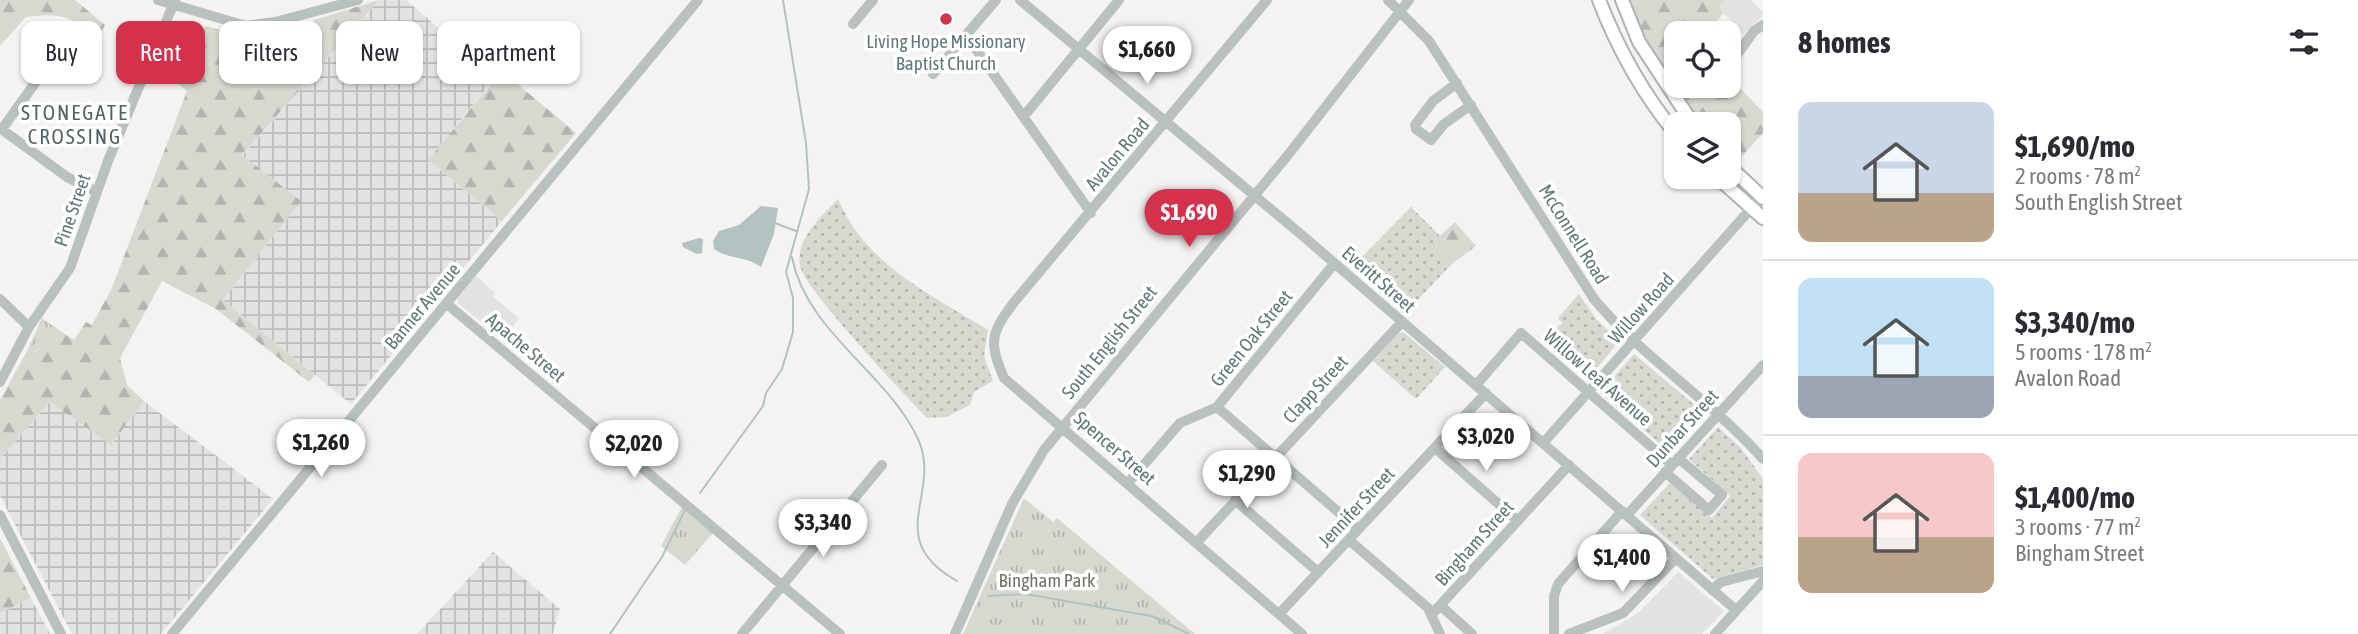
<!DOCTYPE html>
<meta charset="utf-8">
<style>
:root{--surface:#fff;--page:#f2f2f3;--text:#2b2b33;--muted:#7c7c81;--line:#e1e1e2;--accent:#d3314c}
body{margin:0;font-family:"Asap Condensed",sans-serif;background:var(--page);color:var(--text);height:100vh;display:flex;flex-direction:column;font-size:26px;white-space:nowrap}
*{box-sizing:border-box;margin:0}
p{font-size:23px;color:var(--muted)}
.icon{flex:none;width:38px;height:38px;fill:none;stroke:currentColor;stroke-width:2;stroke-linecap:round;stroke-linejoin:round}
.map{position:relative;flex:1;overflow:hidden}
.details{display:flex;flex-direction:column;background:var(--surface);width:595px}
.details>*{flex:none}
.top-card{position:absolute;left:21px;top:21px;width:665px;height:63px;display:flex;gap:14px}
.controls{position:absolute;left:1664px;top:21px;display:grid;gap:14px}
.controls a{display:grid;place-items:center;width:77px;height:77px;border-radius:14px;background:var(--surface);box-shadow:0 2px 5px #0004;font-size:35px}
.price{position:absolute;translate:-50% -60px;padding:0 16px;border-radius:24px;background:#fff;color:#222;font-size:23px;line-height:46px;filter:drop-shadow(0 2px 4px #0008)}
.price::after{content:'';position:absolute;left:50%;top:42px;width:21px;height:16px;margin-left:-10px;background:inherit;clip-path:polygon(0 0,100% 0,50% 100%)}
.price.current{background:var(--accent);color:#fff}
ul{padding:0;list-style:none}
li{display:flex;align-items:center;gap:21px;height:175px;padding:0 35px}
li+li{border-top:2px solid var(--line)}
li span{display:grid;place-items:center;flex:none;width:196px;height:140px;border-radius:14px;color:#555}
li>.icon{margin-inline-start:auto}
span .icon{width:84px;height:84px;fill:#fffc;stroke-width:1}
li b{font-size:30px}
h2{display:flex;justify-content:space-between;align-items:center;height:84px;padding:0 35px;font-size:30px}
.chip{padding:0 24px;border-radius:14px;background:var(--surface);box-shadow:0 2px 5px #0004;font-size:24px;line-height:63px}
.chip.current{background:var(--accent);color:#fff}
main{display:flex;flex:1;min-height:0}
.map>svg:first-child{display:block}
.built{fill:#e2e3e1}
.industrial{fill:url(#industrial-grid)}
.grass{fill:url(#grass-dots)}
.forest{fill:url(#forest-firs)}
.park{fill:url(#park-tufts)}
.water{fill:#b1c2c0}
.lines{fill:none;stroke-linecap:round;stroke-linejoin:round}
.stream{stroke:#b1c2c0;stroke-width:2}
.major-casing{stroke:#adb4b5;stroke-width:16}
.minor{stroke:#b9c0c0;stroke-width:10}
.major{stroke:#fff;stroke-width:12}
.poi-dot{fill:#d3314c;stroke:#fff;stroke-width:2.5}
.labels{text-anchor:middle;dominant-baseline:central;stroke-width:7;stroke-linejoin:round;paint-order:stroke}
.poi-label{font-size:19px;fill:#62797a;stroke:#fff}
.street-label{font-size:19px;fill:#62797a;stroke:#fff}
.park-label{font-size:19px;fill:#6f7764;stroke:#fff}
.neighbourhood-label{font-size:21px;letter-spacing:2px;fill:#536465;stroke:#fff}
</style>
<main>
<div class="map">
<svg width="1763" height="634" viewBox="0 0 1763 634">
<defs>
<pattern id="industrial-grid" width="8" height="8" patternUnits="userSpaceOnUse" patternTransform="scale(1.75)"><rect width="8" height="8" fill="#e2e3e1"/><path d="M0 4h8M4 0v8" fill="none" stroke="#bbbdbb"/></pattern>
<pattern id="grass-dots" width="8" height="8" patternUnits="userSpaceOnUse" patternTransform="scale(1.75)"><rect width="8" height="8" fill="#d6d9d0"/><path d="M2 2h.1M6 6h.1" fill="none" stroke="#b1b5ae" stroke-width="1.8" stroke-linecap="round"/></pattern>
<pattern id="forest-firs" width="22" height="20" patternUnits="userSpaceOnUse" patternTransform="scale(1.75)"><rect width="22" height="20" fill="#d6d9d0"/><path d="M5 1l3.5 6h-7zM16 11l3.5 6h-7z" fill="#b1b5ae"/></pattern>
<pattern id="park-tufts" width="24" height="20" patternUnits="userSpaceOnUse" patternTransform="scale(1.75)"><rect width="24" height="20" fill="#d6d9d0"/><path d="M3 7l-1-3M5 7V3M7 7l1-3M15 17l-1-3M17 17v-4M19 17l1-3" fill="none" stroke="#b1b5ae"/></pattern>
</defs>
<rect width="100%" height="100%" fill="#f4f3f1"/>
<path class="built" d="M1723,0H1751L1763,12V16L1743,34L1723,13L1719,5Z
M476,276L495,293L493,297L519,318L503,340L458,303V297Z
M1678,572L1724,611L1702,634H1603L1638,613Z"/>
<path class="industrial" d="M379,0H406L496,77L428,160L502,221L351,404L223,300L301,201L242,156Z
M144,401L273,499L161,634H72L0,496V459L50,402L111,445Z
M493,552L560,609L553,634H417Z
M31,598L50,634H0V613Z"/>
<path class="grass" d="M838,199C866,265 930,294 988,330L984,356L993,381L974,392L970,405L946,417L927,418C905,395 805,290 800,266C795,239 822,216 838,199Z
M1411,207L1440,236L1436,247L1452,264L1404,314L1351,268Z
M1579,294L1597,320L1619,341L1588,379L1544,342L1562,323L1558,318Z
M1403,332L1445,367L1416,399L1373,361L1399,333Z
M1634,354L1704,413L1671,453L1600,393Z
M1718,427L1741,448L1763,479V565L1713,579L1640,515L1670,483L1712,518L1730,496L1689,459Z"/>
<path class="forest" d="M0,0H75L105,25L99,37C71,17 60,12 26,17L0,46Z
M379,0L242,155L301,201L223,300L315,375L309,382L216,309L162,281L120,358L127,385L144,401L111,445L50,402L0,459V400L28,349L34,352L56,341L62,332L74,340L86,322L92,325L112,288L187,91L175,81L205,26L233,33L232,63L255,64L321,46L314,20Z
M1629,0H1723L1719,5L1723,13L1708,33H1676V86H1729V77L1763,112V133L1735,164L1729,158V124H1699C1671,84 1646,46 1629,0Z
M502,71L576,133L502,221L428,160Z
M1455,222L1476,246L1452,264L1436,247L1440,236Z
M0,538L31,598L0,613Z"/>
<path class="park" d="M42,318L62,332L56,341L33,352L28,349Z
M1024,498L1053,522L1057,518L1195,634H963Z
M682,507L713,533L685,565L661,546Z"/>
<path class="water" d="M761,206L778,208L774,234L761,267C744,255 730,260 714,249L713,241L719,231L739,225Z
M699,238L703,239L702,253L697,254L683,247L682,243Z"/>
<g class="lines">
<path class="stream" d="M775,223L796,231
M792,257C806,332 887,372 918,439C943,494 881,538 957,581
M700,493L763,406L766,393L782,369L793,332V298L786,272L809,189L806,143L783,0
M988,596L1026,594L1128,612L1152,616L1189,634
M610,634L662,557L685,510"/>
<defs>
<path id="major" d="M1599,0C1618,49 1643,94 1676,134
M1622,0L1639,42L1693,124
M1729,166L1763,198
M1717,177L1763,218"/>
</defs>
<use href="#major" class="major-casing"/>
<path class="minor" d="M158,0L246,26L275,22L358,0
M1020,0L1303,236L1736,610
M1267,0L1015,301C991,333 988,341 1004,378L1302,634
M1388,0L1429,41L1594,299C1644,359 1712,401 1763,459
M853,24L873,0
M966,35L1091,213
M1729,66L1754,31L1763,25
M933,74L996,0
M1457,83L1433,101L1415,125L1416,129L1431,140L1444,124L1471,105
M1024,116L1119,0
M0,128L67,177L97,192
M2,129L48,65
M0,299L29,327
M447,304L840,634
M0,382L29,327L70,268L108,161L175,0
M1476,385L1521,333L1672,465
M1217,407L1358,529
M1544,442L1763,195
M1435,448L1518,521
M1665,472L1709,510L1722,495L1678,458
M1128,483L1180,423L1217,407L1334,264
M1235,500L1318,572
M0,515L61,634
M1627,515L1763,365
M1349,540L1428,608L1440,634
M1197,542L1402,322
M1712,590L1721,582L1763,571
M1441,606L1472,634
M1433,613L1569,465
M1279,614L1486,393
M172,634L698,0
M742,634L882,465
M955,634L1012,504L1044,450L1288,155L1409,0
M1554,634V596L1558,584L1622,511
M1569,634L1623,613L1676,558
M1715,634L1763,581"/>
<use href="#major" class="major"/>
</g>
<circle class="poi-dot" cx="946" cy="19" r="7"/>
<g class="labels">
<g class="poi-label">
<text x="946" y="41">Living Hope Missionary<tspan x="946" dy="22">Baptist Church</tspan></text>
</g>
<g class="street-label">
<text transform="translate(1117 154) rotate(-50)">Avalon Road</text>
<text transform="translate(72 210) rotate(-71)">Pine Street</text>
<text transform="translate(1574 234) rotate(58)">McConnell Road</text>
<text transform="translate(1379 279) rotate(41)">Everitt Street</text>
<text transform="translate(422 306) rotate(-50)">Banner Avenue</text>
<text transform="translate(1641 308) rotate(-48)">Willow Road</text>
<text transform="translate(1251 338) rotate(-51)">Green Oak Street</text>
<text transform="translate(1109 342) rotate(-51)">South English Street</text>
<text transform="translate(526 347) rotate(40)">Apache Street</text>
<text transform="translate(1598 377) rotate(41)">Willow Leaf Avenue</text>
<text transform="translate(1315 389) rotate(-47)">Clapp Street</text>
<text transform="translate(1682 428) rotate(-48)">Dunbar Street</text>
<text transform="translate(1115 448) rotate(41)">Spencer Street</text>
<text transform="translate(1356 507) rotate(-47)">Jennifer Street</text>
<text transform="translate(1474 543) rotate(-48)">Bingham Street</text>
</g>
<g class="park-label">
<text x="1047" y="580">Bingham Park</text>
</g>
<g class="neighbourhood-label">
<text x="75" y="112">STONEGATE<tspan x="75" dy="24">CROSSING</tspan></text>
</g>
</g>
</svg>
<div class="controls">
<a><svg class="icon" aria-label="locate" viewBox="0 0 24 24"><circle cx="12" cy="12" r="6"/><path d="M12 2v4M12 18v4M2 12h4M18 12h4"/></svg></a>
<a><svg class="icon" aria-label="layers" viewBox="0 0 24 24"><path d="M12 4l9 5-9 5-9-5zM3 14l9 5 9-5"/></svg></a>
</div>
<b class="price" style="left:1147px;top:86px">$1,660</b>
<b class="price current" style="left:1189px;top:249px">$1,690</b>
<b class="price" style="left:1486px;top:473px">$3,020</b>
<b class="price" style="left:321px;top:479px">$1,260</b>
<b class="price" style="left:634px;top:480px">$2,020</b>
<b class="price" style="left:1247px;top:510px">$1,290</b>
<b class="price" style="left:823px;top:559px">$3,340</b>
<b class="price" style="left:1622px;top:594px">$1,400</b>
<div class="top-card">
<a class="chip">Buy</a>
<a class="chip current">Rent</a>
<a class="chip">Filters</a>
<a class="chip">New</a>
<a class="chip">Apartment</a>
</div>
</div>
<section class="details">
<h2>8 homes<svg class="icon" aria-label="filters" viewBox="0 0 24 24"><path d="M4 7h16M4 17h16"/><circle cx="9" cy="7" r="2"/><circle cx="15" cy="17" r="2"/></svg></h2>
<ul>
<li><span style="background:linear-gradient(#c9d6e8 65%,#b9a48a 0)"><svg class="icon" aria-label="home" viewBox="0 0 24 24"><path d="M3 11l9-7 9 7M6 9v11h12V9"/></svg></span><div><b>$1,690/mo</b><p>2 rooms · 78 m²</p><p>South English Street</p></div></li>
<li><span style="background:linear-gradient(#bfe0f5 70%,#9aa5b1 0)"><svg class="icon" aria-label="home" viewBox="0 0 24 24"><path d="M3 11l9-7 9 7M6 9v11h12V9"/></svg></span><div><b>$3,340/mo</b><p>5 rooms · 178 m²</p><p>Avalon Road</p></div></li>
<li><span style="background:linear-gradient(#f6c9c9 60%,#b9a48a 0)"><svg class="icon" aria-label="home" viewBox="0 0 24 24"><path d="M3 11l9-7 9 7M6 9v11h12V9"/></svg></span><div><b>$1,400/mo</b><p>3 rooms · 77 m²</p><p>Bingham Street</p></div></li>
</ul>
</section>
</main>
